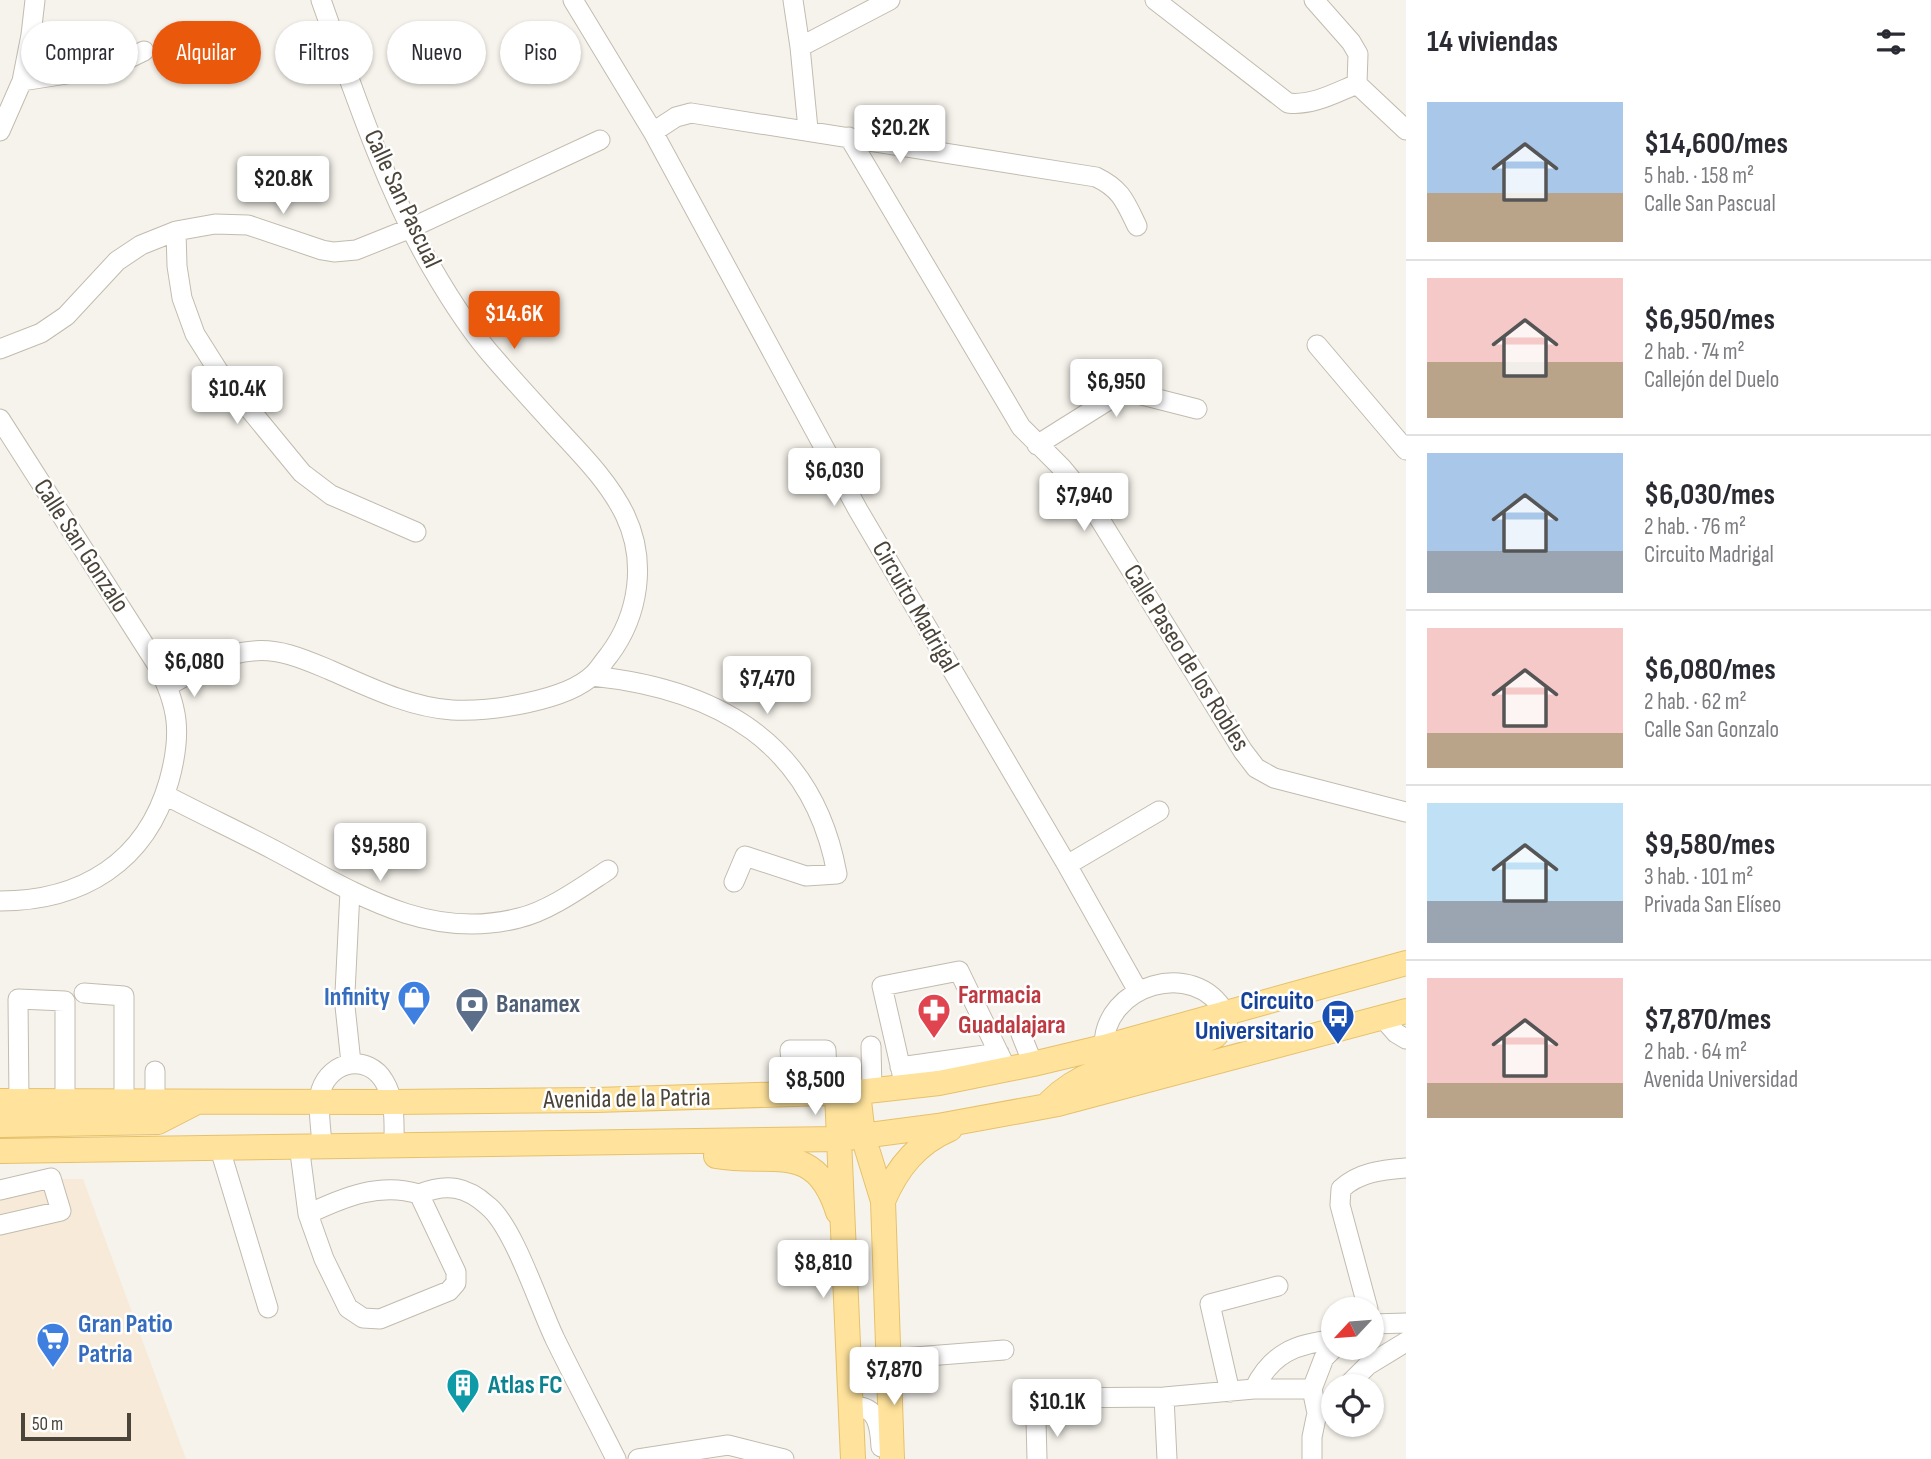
<!DOCTYPE html>
<html lang="es">
<meta charset="utf-8">
<style>
:root{--surface:#fff;--page:#f7f7f7;--text:#2b2b33;--muted:#7c7c81;--line:#e1e1e2;--accent:#ea580c}
body{margin:0;font-family:"Sofia Sans Condensed",sans-serif;background:var(--page);color:var(--text);height:100vh;display:flex;flex-direction:column;font-size:26px;white-space:nowrap}
*{box-sizing:border-box;margin:0}
p{font-size:23px;color:var(--muted)}
.icon{flex:none;width:38px;height:38px;fill:none;stroke:currentColor;stroke-width:2;stroke-linecap:round;stroke-linejoin:round}
.map{position:relative;flex:1;overflow:hidden}
.side{display:flex;flex-direction:column;background:var(--surface);width:525px}
.side>*{flex:none}
.banner{position:absolute;left:21px;top:21px;width:665px;height:63px;display:flex;gap:14px}
.needle{width:46px;rotate:244deg}
.fabs{position:absolute;left:1321px;top:1297px;display:grid;gap:14px}
.fabs a{display:grid;place-items:center;width:63px;height:63px;border-radius:50%;background:var(--surface);box-shadow:0 2px 5px #0004;font-size:35px}
.scale{position:absolute;left:21px;bottom:18px;width:110px;box-sizing:border-box;padding-left:7px;border:4px solid #4b4439;border-top:0;font-size:19px;line-height:24px;white-space:nowrap;color:#4b4439;-webkit-text-stroke:5px #fff;paint-order:stroke}
.price{position:absolute;translate:-50% -60px;padding:0 16px;border-radius:7px;background:#fff;color:#222;font-size:23px;line-height:46px;filter:drop-shadow(0 2px 4px #0008)}
.price::after{content:'';position:absolute;left:50%;top:42px;width:21px;height:16px;margin-left:-10px;background:inherit;clip-path:polygon(0 0,100% 0,50% 100%)}
.price.on{background:var(--accent);color:#fff}
ul{padding:0;list-style:none}
li{display:flex;align-items:center;gap:21px;height:175px;padding:0 21px}
li+li{border-top:2px solid var(--line)}
li span{display:grid;place-items:center;flex:none;width:196px;height:140px;border-radius:0px;color:#555}
li>.icon{margin-inline-start:auto}
span .icon{width:84px;height:84px;fill:#fffc;stroke-width:1}
li b{font-size:30px}
h2{display:flex;justify-content:space-between;align-items:center;height:84px;padding:0 21px;font-size:30px}
.tag{padding:0 24px;border-radius:32px;background:var(--surface);box-shadow:0 2px 5px #0004;font-size:24px;line-height:63px}
.tag.on{background:var(--accent);color:#fff}
main{display:flex;flex:1;min-height:0}
.map>svg:first-child{display:block}
.commercial{fill:#f7ead8}
.lines{fill:none;stroke-linecap:round;stroke-linejoin:round}
.minor-casing{stroke:#c2bbae;stroke-width:21}
.major-casing{stroke:#e6c16a;stroke-width:26}
.minor{stroke:#fff;stroke-width:19}
.major{stroke:#ffe39c;stroke-width:24}
.labels{text-anchor:middle;dominant-baseline:central;stroke-width:5;stroke-linejoin:round;paint-order:stroke}
.street-label{font-size:26px;fill:#4b4439;stroke:#fff}
.health-label{font-size:26px;font-weight:bold;fill:#be3a42;stroke:#fff;text-anchor:start}
.shop-label{font-size:26px;font-weight:bold;fill:#366cbe;stroke:#fff;text-anchor:end}
.transit-label{font-size:26px;font-weight:bold;fill:#164399;stroke:#fff;text-anchor:end}
.service-label{font-size:26px;font-weight:bold;fill:#4e5e75;stroke:#fff;text-anchor:start}
.culture-label{font-size:26px;font-weight:bold;fill:#0d838f;stroke:#fff;text-anchor:start}
</style>
<main>
<div class="map">
<svg width="1406" height="1459" viewBox="0 0 1406 1459">
<rect width="100%" height="100%" fill="#f6f3ec"/>
<path class="commercial" d="M0,1179H83L186,1459H0Z"/>
<g class="lines">
<defs>
<path id="minor" d="M573,0L653,132L858,510L1067,865L1138,991
M793,0L800,47L808,129
M1155,0L1288,103C1312,106 1335,93 1357,84
M1314,0L1351,42L1358,54L1357,84L1406,130
M800,47L890,0
M22,81L111,67L144,51
M0,131L22,81L31,35L35,0
M653,132L676,117L691,113L1096,177C1121,189 1125,201 1137,226
M849,137L1021,427L1062,468L1086,497L1243,751L1256,768L1274,778L1406,812
M176,231L177,266L182,298L195,334L219,372L302,473L331,495L416,532
M1317,345L1406,450
M0,349L41,333L66,316L117,261L141,245L176,231L215,224L248,225L322,250L334,252L356,250L411,228L600,140
M0,419L156,663C179,706 182,734 169,781C146,862 82,901 0,901
M1037,445L1115,396L1130,392L1197,409
M592,676C717,689 813,742 837,874L806,876L745,856L734,882
M168,686C194,671 222,653 253,651C280,648 306,660 330,670C369,687 409,707 452,710C489,712 567,701 594,674C599,669 604,661 609,655C639,615 647,561 625,515C609,482 582,455 557,428C536,405 515,382 495,359C471,332 450,299 432,268C386,189 352,87 321,0
M165,795C201,814 238,831 274,850C352,891 427,942 519,918C549,911 582,887 608,870
M1067,865L1159,811
M84,993L124,996V1102
M345,993L350,891
M345,1006L351,1063
M1382,1017L1396,1033L1406,1039
M1021,1034L1033,1064
M871,1046L872,1091
M1104,1047C1103,985 1195,957 1225,1013
M900,1067L999,1053
M905,1087L882,986L959,971L1007,1070
M794,1095L790,1050H826L828,1094
M19,1101L18,999L65,1001V1101
M155,1102V1071
M299,1145L308,1214L324,1259L348,1308L363,1318L380,1319L449,1291L456,1283V1272L419,1194C380,1182 344,1197 308,1214
M322,1145C321,1128 317,1106 321,1090C331,1060 368,1054 384,1081C396,1101 394,1124 394,1146
M219,1146L268,1308
M0,1190L51,1178L61,1211L0,1225
M419,1194C447,1183 466,1186 488,1206C514,1227 539,1306 555,1339C575,1380 596,1419 616,1459
M1368,1309L1340,1205L1341,1189C1359,1172 1382,1170 1406,1168
M1372,1324L1406,1323
M889,1359L1004,1350
M1347,1386L1368,1365L1406,1342
M1254,1389C1271,1354 1296,1343 1334,1340
M1230,1392L1210,1304L1278,1286
M1164,1397L1167,1459
M851,1407C878,1404 880,1427 881,1447
M638,1459L728,1445L784,1459
M1037,1459L1036,1420L1040,1406L1052,1398L1164,1397L1254,1389H1312
M1312,1459V1437L1317,1413L1312,1389L1324,1358L1334,1348"/>
<path id="major" d="M858,1092L863,1136L883,1201L892,1459
M837,1093L853,1459
M0,1101L393,1102L596,1100L858,1092L939,1083L1033,1064L1104,1047L1406,963
M1050,1102C1094,1057 1162,1061 1215,1036L1225,1024V1013
M0,1125L158,1122L193,1104
M0,1151L839,1139L938,1126L1058,1104L1406,1011
M716,1156C772,1166 815,1139 838,1212
M883,1201C897,1168 917,1143 950,1129"/>
</defs>
<use href="#minor" class="minor-casing"/>
<use href="#major" class="major-casing"/>
<use href="#minor" class="minor"/>
<use href="#major" class="major"/>
</g>
<defs>
<symbol id="shop-pin" viewBox="-11 -11 22 30"><path d="M0 17L-7.5 6A9.5 9.5 0 1 1 7.5 6Z" fill="#3f7fe0" stroke="#fff"/><path d="M-5-2.5h2.3a2.7 3.5 0 0 1 5.4 0H5L5.5 6h-11ZM-1.5-2.5h3a1.5 2.3 0 0 0-3 0Z" fill="#fff"/></symbol>
<symbol id="bank-pin" viewBox="-11 -11 22 30"><path d="M0 17L-7.5 6A9.5 9.5 0 1 1 7.5 6Z" fill="#5c6f8a" stroke="#fff"/><path d="M-6-4H6V4H-6ZM0-2.3a2.3 2.3 0 1 0 0 4.6a2.3 2.3 0 1 0 0-4.6Z" fill="#fff"/></symbol>
<symbol id="pharmacy-pin" viewBox="-11 -11 22 30"><path d="M0 17L-7.5 6A9.5 9.5 0 1 1 7.5 6Z" fill="#e0444e" stroke="#fff"/><path d="M-2-6h4v4h4v4h-4v4h-4v-4h-4v-4h4Z" fill="#fff"/></symbol>
<symbol id="bus-pin" viewBox="-11 -11 22 30"><path d="M0 17L-7.5 6A9.5 9.5 0 1 1 7.5 6Z" fill="#1a4fb4" stroke="#fff"/><path d="M-5-6H5V4H4V6H2V4H-2V6H-4V4H-5ZM-3.5-4V0h7V-4ZM-3.5 1.2v1.5H-2V1.2ZM2 1.2v1.5H3.5V1.2Z" fill="#fff"/></symbol>
<symbol id="supermarket-pin" viewBox="-11 -11 22 30"><path d="M0 17L-7.5 6A9.5 9.5 0 1 1 7.5 6Z" fill="#3f7fe0" stroke="#fff"/><path d="M-6-5.5h2.5l.6 2H6L4.5 2H-2.5L-4.4-4H-6ZM-1.5 3.2a1.3 1.3 0 1 0 .1 0ZM3 3.2a1.3 1.3 0 1 0 .1 0Z" fill="#fff"/></symbol>
<symbol id="building-pin" viewBox="-11 -11 22 30"><path d="M0 17L-7.5 6A9.5 9.5 0 1 1 7.5 6Z" fill="#0f9aa8" stroke="#fff"/><path d="M-4-6H4V6H1V3H-1V6H-4ZM-2.5-4.3h1.7v1.8h-1.7ZM.8-4.3h1.7v1.8H.8ZM-2.5-1h1.7V.8h-1.7ZM.8-1h1.7V.8H.8Z" fill="#fff"/></symbol>
</defs>
<g fill-rule="evenodd">
<use href="#shop-pin" x="395" y="978" width="38" height="52"/>
<use href="#bank-pin" x="453" y="985" width="38" height="52"/>
<use href="#pharmacy-pin" x="915" y="991" width="38" height="52"/>
<use href="#bus-pin" x="1319" y="997" width="38" height="52"/>
<use href="#supermarket-pin" x="34" y="1320" width="38" height="52"/>
<use href="#building-pin" x="444" y="1366" width="38" height="52"/>
</g>
<g class="labels">
<g class="street-label">
<text transform="translate(402 199) rotate(65)">Calle San Pascual</text>
<text transform="translate(81 546) rotate(57)">Calle San Gonzalo</text>
<text transform="translate(915 607) rotate(60)">Circuito Madrigal</text>
<text transform="translate(1186 658) rotate(58)">Calle Paseo de los Robles</text>
<text transform="translate(627 1099) rotate(-1)">Avenida de la Patria</text>
</g>
<g class="health-label">
<text x="958" y="995">Farmacia<tspan x="958" dy="30">Guadalajara</tspan></text>
</g>
<g class="shop-label">
<text x="390" y="997">Infinity</text>
<text x="78" y="1324" text-anchor="start">Gran Patio<tspan x="78" dy="30">Patria</tspan></text>
</g>
<g class="transit-label">
<text x="1314" y="1001">Circuito<tspan x="1314" dy="30">Universitario</tspan></text>
</g>
<g class="service-label">
<text x="496" y="1004">Banamex</text>
</g>
<g class="culture-label">
<text x="488" y="1385">Atlas FC</text>
</g>
</g>
</svg>
<div class="fabs">
<a><svg class="needle" viewBox="-14 -14 28 28"><path d="M0-13l5 13h-10z" fill="#e53935"/><path d="M0 13l5-13h-10z" fill="#7c7c81"/></svg></a>
<a><svg class="icon" aria-label="locate" viewBox="0 0 24 24"><circle cx="12" cy="12" r="6"/><path d="M12 2v4M12 18v4M2 12h4M18 12h4"/></svg></a>
</div>
<div class="scale">50 m</div>
<b class="price" style="left:900px;top:165px">$20.2K</b>
<b class="price" style="left:283px;top:216px">$20.8K</b>
<b class="price on" style="left:514px;top:351px">$14.6K</b>
<b class="price" style="left:1116px;top:419px">$6,950</b>
<b class="price" style="left:237px;top:426px">$10.4K</b>
<b class="price" style="left:834px;top:508px">$6,030</b>
<b class="price" style="left:1084px;top:533px">$7,940</b>
<b class="price" style="left:194px;top:699px">$6,080</b>
<b class="price" style="left:767px;top:716px">$7,470</b>
<b class="price" style="left:380px;top:883px">$9,580</b>
<b class="price" style="left:815px;top:1117px">$8,500</b>
<b class="price" style="left:823px;top:1300px">$8,810</b>
<b class="price" style="left:894px;top:1407px">$7,870</b>
<b class="price" style="left:1057px;top:1439px">$10.1K</b>
<div class="banner">
<a class="tag">Comprar</a>
<a class="tag on">Alquilar</a>
<a class="tag">Filtros</a>
<a class="tag">Nuevo</a>
<a class="tag">Piso</a>
</div>
</div>
<section class="side">
<h2>14 viviendas<svg class="icon" aria-label="filters" viewBox="0 0 24 24"><path d="M4 7h16M4 17h16"/><circle cx="9" cy="7" r="2"/><circle cx="15" cy="17" r="2"/></svg></h2>
<ul>
<li><span style="background:linear-gradient(#a9c7e8 65%,#b9a48a 0)"><svg class="icon" aria-label="home" viewBox="0 0 24 24"><path d="M3 11l9-7 9 7M6 9v11h12V9"/></svg></span><div><b>$14,600/mes</b><p>5 hab. · 158 m²</p><p>Calle San Pascual</p></div></li>
<li><span style="background:linear-gradient(#f6c9c9 60%,#b9a48a 0)"><svg class="icon" aria-label="home" viewBox="0 0 24 24"><path d="M3 11l9-7 9 7M6 9v11h12V9"/></svg></span><div><b>$6,950/mes</b><p>2 hab. · 74 m²</p><p>Callejón del Duelo</p></div></li>
<li><span style="background:linear-gradient(#a9c7e8 70%,#9aa5b1 0)"><svg class="icon" aria-label="home" viewBox="0 0 24 24"><path d="M3 11l9-7 9 7M6 9v11h12V9"/></svg></span><div><b>$6,030/mes</b><p>2 hab. · 76 m²</p><p>Circuito Madrigal</p></div></li>
<li><span style="background:linear-gradient(#f6c9c9 75%,#b9a48a 0)"><svg class="icon" aria-label="home" viewBox="0 0 24 24"><path d="M3 11l9-7 9 7M6 9v11h12V9"/></svg></span><div><b>$6,080/mes</b><p>2 hab. · 62 m²</p><p>Calle San Gonzalo</p></div></li>
<li><span style="background:linear-gradient(#bfe0f5 70%,#9aa5b1 0)"><svg class="icon" aria-label="home" viewBox="0 0 24 24"><path d="M3 11l9-7 9 7M6 9v11h12V9"/></svg></span><div><b>$9,580/mes</b><p>3 hab. · 101 m²</p><p>Privada San Elíseo</p></div></li>
<li><span style="background:linear-gradient(#f6c9c9 75%,#b9a48a 0)"><svg class="icon" aria-label="home" viewBox="0 0 24 24"><path d="M3 11l9-7 9 7M6 9v11h12V9"/></svg></span><div><b>$7,870/mes</b><p>2 hab. · 64 m²</p><p>Avenida Universidad</p></div></li>
</ul>
</section>
</main>
